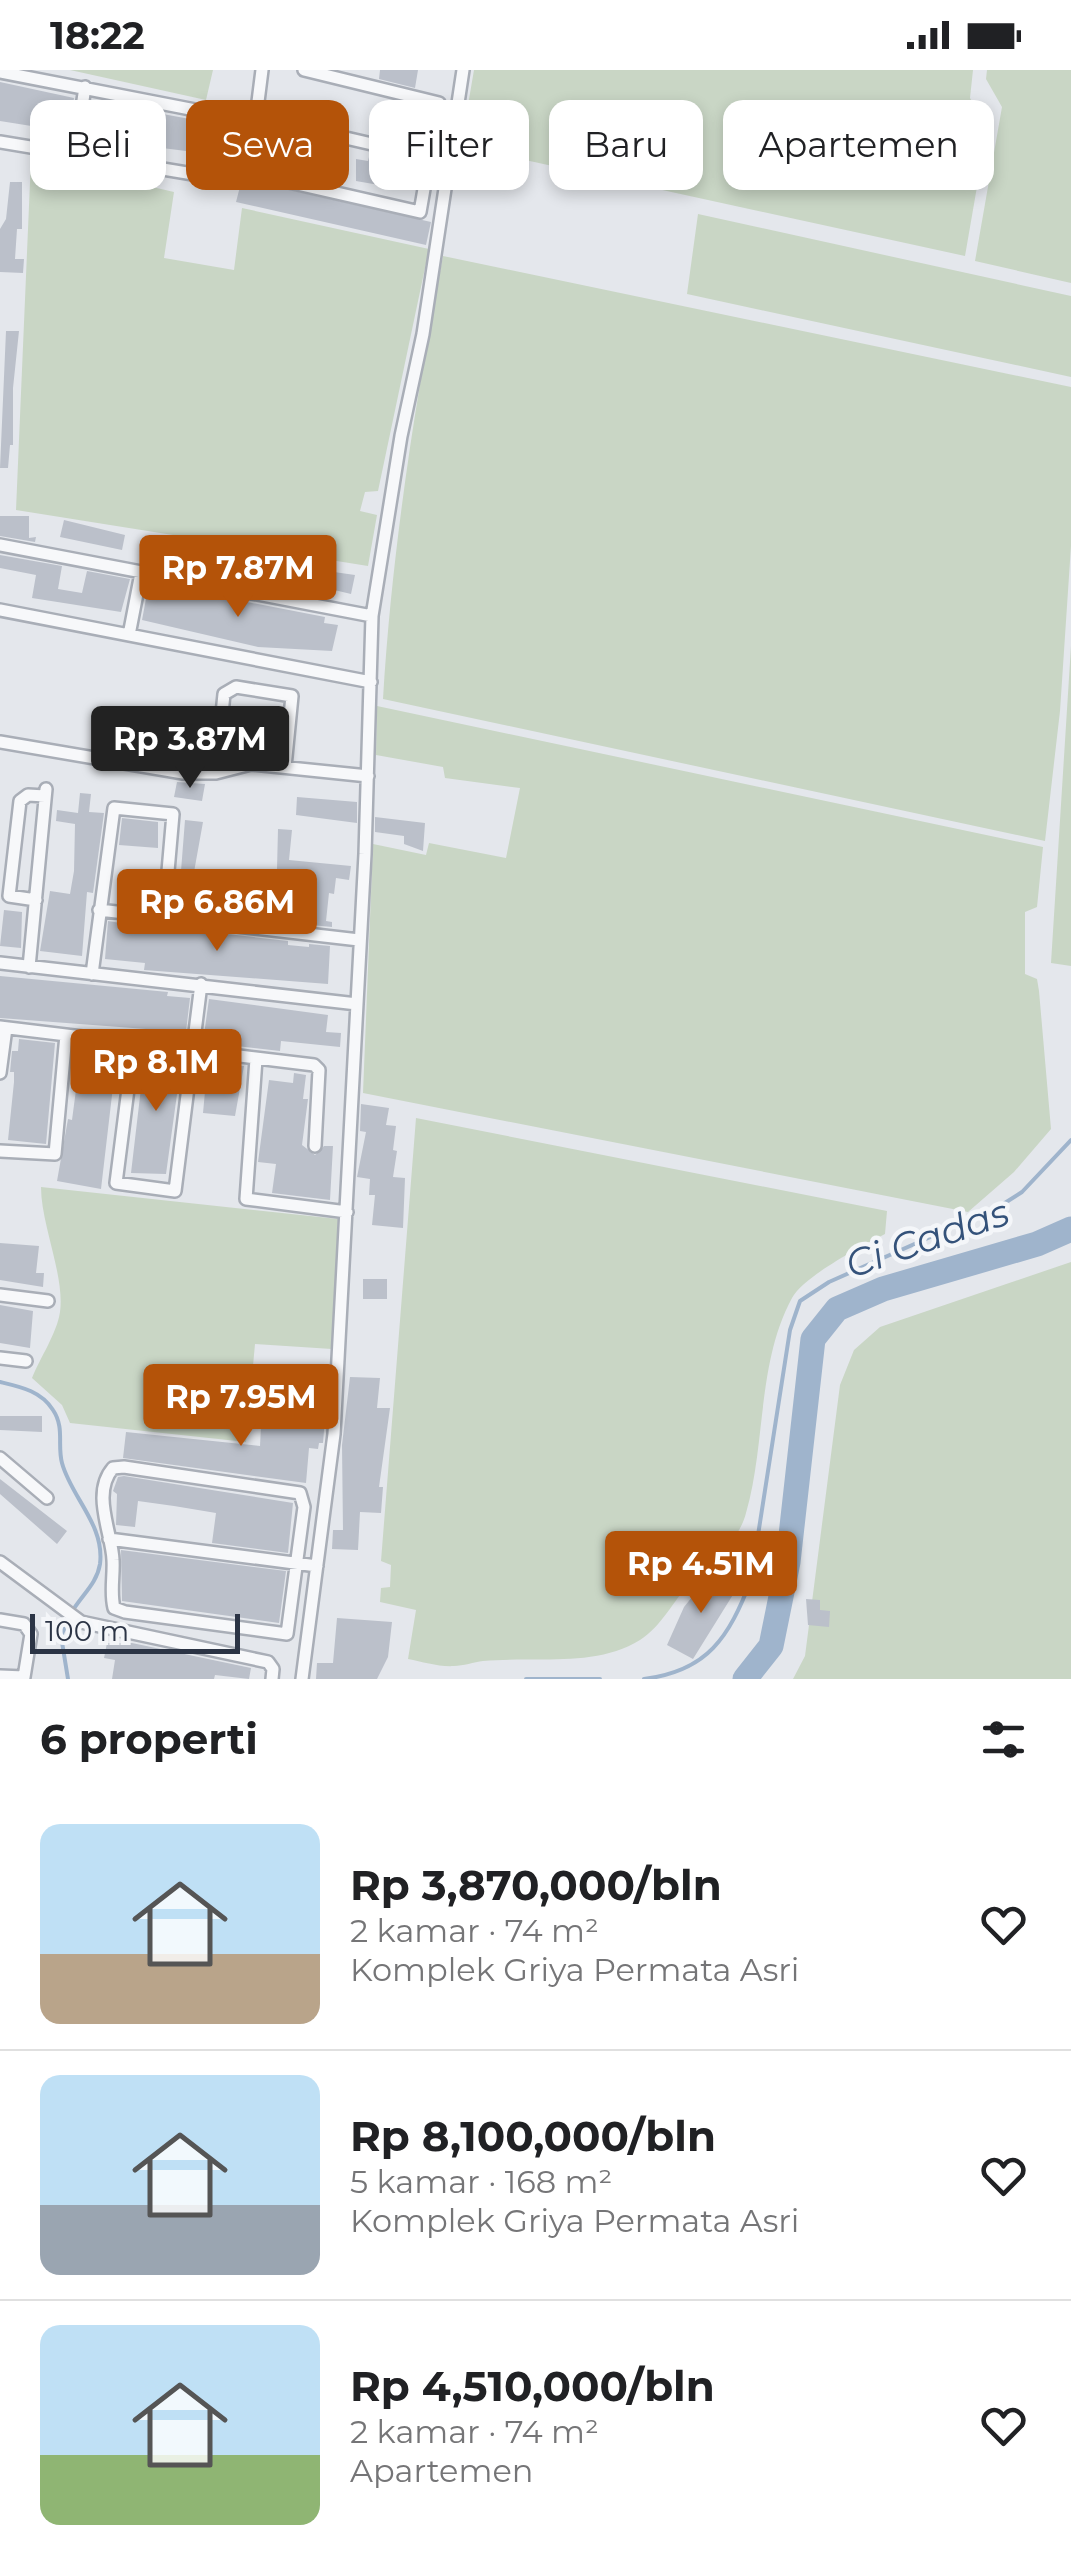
<!DOCTYPE html>
<html lang="id">
<meta charset="utf-8">
<style>
:root{--surface:#fff;--page:#f2f2f2;--text:#202124;--muted:#757577;--line:#e0e0e0;--accent:#b45309}
body{margin:0;font-family:Montserrat,sans-serif;background:var(--page);color:var(--text);height:100vh;display:flex;flex-direction:column;font-size:38px;white-space:nowrap}
*{box-sizing:border-box;margin:0}
p{font-size:32px;color:var(--muted)}
.icon{flex:none;width:55px;height:55px;fill:none;stroke:currentColor;stroke-width:2;stroke-linecap:round;stroke-linejoin:round}
.map{position:relative;height:1609px;overflow:hidden}
.side{display:flex;flex-direction:column;background:var(--surface);flex:1}
.side>*{flex:none}
.hud{position:absolute;left:30px;top:30px;width:1012px;height:90px;display:flex;gap:20px}
.scale{position:absolute;left:30px;bottom:25px;width:210px;box-sizing:border-box;padding-left:10px;border:5px solid #2b3445;border-top:0;font-size:28px;line-height:35px;white-space:nowrap;color:#2b3445;-webkit-text-stroke:8px #f4f6f9;paint-order:stroke}
.price{position:absolute;translate:-50% -85px;padding:0 22px;border-radius:10px;background:var(--accent);color:#fff;font-size:32px;line-height:65px;filter:drop-shadow(0 2px 5px #0008)}
.price::after{content:'';position:absolute;left:50%;top:60px;width:30px;height:22px;margin-left:-15px;background:inherit;clip-path:polygon(0 0,100% 0,50% 100%)}
.price.on{background:#222;color:#fff}
ul{padding:0;list-style:none}
li{display:flex;align-items:center;gap:30px;height:250px;padding:0 40px}
li+li{border-top:2px solid var(--line)}
li span{display:grid;place-items:center;flex:none;width:280px;height:200px;border-radius:20px;color:#555}
li>.icon{margin-inline-start:auto}
span .icon{width:120px;height:120px;fill:#fffc;stroke-width:1}
li b{font-size:42px}
h2{display:flex;justify-content:space-between;align-items:center;height:120px;padding:0 40px;font-size:42px}
.tag{padding:0 35px;border-radius:20px;background:var(--surface);box-shadow:0 5px 15px #0003;font-size:35px;line-height:90px}
.tag.on{background:var(--accent);color:#fff}
.status{display:flex;justify-content:space-between;align-items:center;height:70px;padding:0 50px;background:var(--surface);direction:ltr}
.status svg{height:28px;fill:currentColor}
.map>svg:first-child{display:block}
.green{fill:#c9d6c5}
.lines{fill:none;stroke-linecap:round;stroke-linejoin:round}
.stream{stroke:#9fb4cc;stroke-width:4}
.river{stroke:#9fb4cc;stroke-width:25}
.building{fill:#bbc0ca}
.street-casing{stroke:#a9aeb7;stroke-width:16}
.street{stroke:#f7f8fa;stroke-width:11}
.labels{text-anchor:middle;dominant-baseline:central;stroke-width:9;stroke-linejoin:round;paint-order:stroke}
.water-label{font-size:38px;font-style:italic;fill:#34527a;stroke:#f4f6f9}
</style>
<div class="status"><b>18:22</b><svg viewBox="0 0 49 12"><path d="M0 12V9h3v3zM5 12V6h3v6zM10 12V3h3v9zM15 12V0h3v12zM26 1h20v11H26zM47 4h2v5h-2z"/></svg></div>
<div class="map">
<svg width="1071" height="1609" viewBox="0 0 1071 1609">
<rect width="100%" height="100%" fill="#e4e7ec"/>
<path class="green" d="M70,0H213L206,30Z
M474,0H973L970,28L987,59L965,186L461,76Z
M987,0H1071V213L975,191L1002,37L986,9Z
M31,89L174,122L164,188L234,200L242,138L429,179L378,421L365,422L360,441L377,445L368,496L16,440Z
M698,144L1071,226V307L687,224Z
M443,186L1071,317V476L1060,641L1045,771L383,629C392,479 415,333 443,186Z
M1071,576V896L1051,893Z
M377,636L1043,777L1037,837L1025,842V904L1037,909L1039,921L1051,1059L1014,1102L968,1142L363,1023L373,774L426,785L429,773L506,788L520,718L445,708L443,697L376,685Z
M416,1048L887,1141L885,1164C862,1176 804,1206 792,1228C757,1292 766,1374 746,1443C738,1474 710,1490 690,1513C673,1531 662,1556 640,1570C595,1598 534,1586 483,1591C474,1592 463,1596 454,1596C439,1597 423,1592 408,1589L416,1540L380,1532L381,1518L390,1517L391,1495L381,1491Z
M41,1117L338,1149L332,1279L255,1274L246,1372L70,1353L62,1335L32,1308C40,1288 57,1263 60,1242C65,1206 41,1155 41,1117Z
M1071,1192V1609H793L805,1586L840,1315L854,1280L880,1257Z"/>
<g class="lines">
<path class="stream" d="M0,1312C21,1317 41,1321 53,1340C65,1358 57,1375 62,1393C71,1427 105,1455 100,1494C97,1513 83,1524 73,1540
M68,1609L61,1566L69,1548
M526,1609H600
M644,1609C708,1601 729,1567 751,1510L790,1260L800,1231L829,1212L1000,1136L1022,1122L1071,1070"/>
<path class="river" d="M745,1609L771,1576L788,1492L813,1269L837,1239L883,1219L1037,1174L1071,1159"/>
</g>
<path class="building" d="M380,0H418L415,18L379,9Z
M0,12L74,28L69,62L0,51Z
M92,31L217,54V84L210,83L209,94L192,92L194,82L162,78L158,87L127,84L128,72L87,65Z
M370,83L383,86L379,115L356,111V89L368,91Z
M242,109L431,152L426,175L236,132Z
M10,112H22V159H17L15,189H24L23,203L0,202V159L6,149Z
M6,261H19L13,318V375H10L8,398H0Z
M0,446H29V468L36,467L35,472L0,466Z
M64,450L125,465L122,480L60,467Z
M151,467L285,495L355,505L351,524L263,503L148,483Z
M0,485L62,496L58,519L82,523L87,501L130,509L121,542L32,528L36,505L0,498Z
M149,513L325,547L324,553L338,555L332,581L258,577L142,550Z
M177,712L205,714L202,731L174,727Z
M80,723L91,724L89,742L104,743L93,823L87,822L82,886L40,881L50,821L70,824L74,801L75,754L56,751L57,740L78,743Z
M297,727L357,732V753L296,745Z
M375,747L425,753L423,781L404,774V766L375,762Z
M122,748L158,752V778L119,775Z
M185,750L203,752L194,802L181,801Z
M278,759L292,760L289,790L351,796L349,810L336,808L334,824L329,823L326,851L332,852V857L311,855L313,847L289,844L288,852L250,848L252,836L270,838L271,829L292,827L295,801L277,799Z
M176,821L215,826L213,837H174Z
M4,840L22,842L21,878L0,876Z
M108,851L191,864V860L288,871V875L309,877V874L330,876L328,914L144,900L145,893L105,889Z
M0,906L168,922L167,926L190,928L185,970L147,965L146,959L0,948Z
M209,929L328,945L326,962L341,963L340,977L281,971L280,981L203,972Z
M19,969L55,973L46,1074L8,1070L14,1012V1002H10L12,981H18Z
M81,982L116,991L101,1119L57,1111L68,1049L72,1050Z
M145,984L182,988L166,1104L131,1103Z
M233,995L244,996L235,1046L203,1043L207,1000L232,1003Z
M294,1003L306,1005L303,1029H308L302,1075L315,1085L324,1076H333L330,1130L272,1123L276,1094L258,1092L269,1010L293,1013Z
M361,1034L389,1038L386,1055L396,1056L393,1080L397,1081L393,1107L405,1108L403,1158L372,1155L375,1125H369L370,1109L357,1107L366,1062L360,1061Z
M0,1173L39,1176L36,1203H44L43,1217L0,1210Z
M363,1209H387V1229H363Z
M0,1235L33,1241L30,1278L0,1273Z
M350,1307L380,1308L377,1338H390L379,1417H383L381,1443L360,1442L358,1480L332,1479L333,1460H343L342,1375Z
M295,1332L323,1335L322,1347L325,1348L323,1373H319L318,1379L309,1378L306,1413L123,1388L126,1362L260,1376L261,1357L292,1358Z
M0,1346H42V1362L0,1360Z
M124,1406L293,1433L288,1483L212,1473L216,1443L174,1436L138,1431L135,1457L116,1455L117,1424L113,1421L118,1407Z
M0,1409L67,1461L57,1474L0,1424Z
M121,1480L286,1501L279,1553L122,1531Z
M723,1504L739,1515L693,1589L667,1575L684,1537L705,1511L714,1517Z
M806,1529L820,1530V1540L830,1541L829,1557L808,1555Z
M337,1548L392,1552L388,1587L377,1609H316L317,1593H333Z
M107,1573H132L251,1598L249,1609L215,1605L214,1609H112L115,1590L104,1588Z"/>
<g class="lines">
<defs>
<path id="street" d="M262,0L249,103L420,142L439,33L304,0
M0,2L221,45L230,51L227,103L217,108L0,72
M255,47L450,92
M75,84L85,17
M0,475L372,546
M0,540L371,612
M129,565L141,503
M0,672L183,703H216L251,694L368,706
M216,703L224,624L236,617L292,626L285,697
M36,830L9,826L20,731L28,725L45,726
M99,840L359,870
M0,893L357,934
M29,897L46,719
M92,904L114,738L173,744L164,847
M0,957L314,995L319,1000L315,1076
M134,972L116,1113L175,1121L201,914
M256,989L246,1129L347,1142
M0,1003L6,958
M0,1081L55,1084L66,965
M0,1225L48,1231
M0,1288L26,1291
M0,1388L47,1428
M124,1397L300,1423L304,1437L287,1564L125,1542L114,1538C110,1522 114,1506 113,1490C112,1463 91,1423 113,1398Z
M109,1469L317,1496
M0,1492L81,1552L268,1592L273,1599L272,1609
M0,1550L24,1554L31,1564L24,1607L0,1606
M302,1609L334,1364L365,784L372,546L401,366L423,264L463,0"/>
</defs>
<use href="#street" class="street-casing"/>
<use href="#street" class="street"/>
</g>
<g class="labels">
<g class="water-label">
<text transform="translate(927 1168) rotate(-19)">Ci Cadas</text>
</g>
</g>
</svg>
<div class="scale">100 m</div>
<b class="price" style="left:238px;top:550px">Rp 7.87M</b>
<b class="price on" style="left:190px;top:721px">Rp 3.87M</b>
<b class="price" style="left:217px;top:884px">Rp 6.86M</b>
<b class="price" style="left:156px;top:1044px">Rp 8.1M</b>
<b class="price" style="left:241px;top:1379px">Rp 7.95M</b>
<b class="price" style="left:701px;top:1546px">Rp 4.51M</b>
<div class="hud">
<a class="tag">Beli</a>
<a class="tag on">Sewa</a>
<a class="tag">Filter</a>
<a class="tag">Baru</a>
<a class="tag">Apartemen</a>
</div>
</div>
<section class="side">
<h2>6 properti<svg class="icon" aria-label="filters" viewBox="0 0 24 24"><path d="M4 7h16M4 17h16"/><circle cx="9" cy="7" r="2"/><circle cx="15" cy="17" r="2"/></svg></h2>
<ul>
<li><span style="background:linear-gradient(#bfe0f5 65%,#b9a48a 0)"><svg class="icon" aria-label="home" viewBox="0 0 24 24"><path d="M3 11l9-7 9 7M6 9v11h12V9"/></svg></span><div><b>Rp 3,870,000/bln</b><p>2 kamar · 74 m²</p><p>Komplek Griya Permata Asri</p></div><svg class="icon" aria-label="heart" viewBox="0 0 24 24"><path d="M12 20l-8-8c-3-5 5-10 8-4 3-6 11-1 8 4z"/></svg></li>
<li><span style="background:linear-gradient(#bfe0f5 65%,#9aa5b1 0)"><svg class="icon" aria-label="home" viewBox="0 0 24 24"><path d="M3 11l9-7 9 7M6 9v11h12V9"/></svg></span><div><b>Rp 8,100,000/bln</b><p>5 kamar · 168 m²</p><p>Komplek Griya Permata Asri</p></div><svg class="icon" aria-label="heart" viewBox="0 0 24 24"><path d="M12 20l-8-8c-3-5 5-10 8-4 3-6 11-1 8 4z"/></svg></li>
<li><span style="background:linear-gradient(#bfe0f5 65%,#8fb573 0)"><svg class="icon" aria-label="home" viewBox="0 0 24 24"><path d="M3 11l9-7 9 7M6 9v11h12V9"/></svg></span><div><b>Rp 4,510,000/bln</b><p>2 kamar · 74 m²</p><p>Apartemen</p></div><svg class="icon" aria-label="heart" viewBox="0 0 24 24"><path d="M12 20l-8-8c-3-5 5-10 8-4 3-6 11-1 8 4z"/></svg></li>
</ul>
</section>
